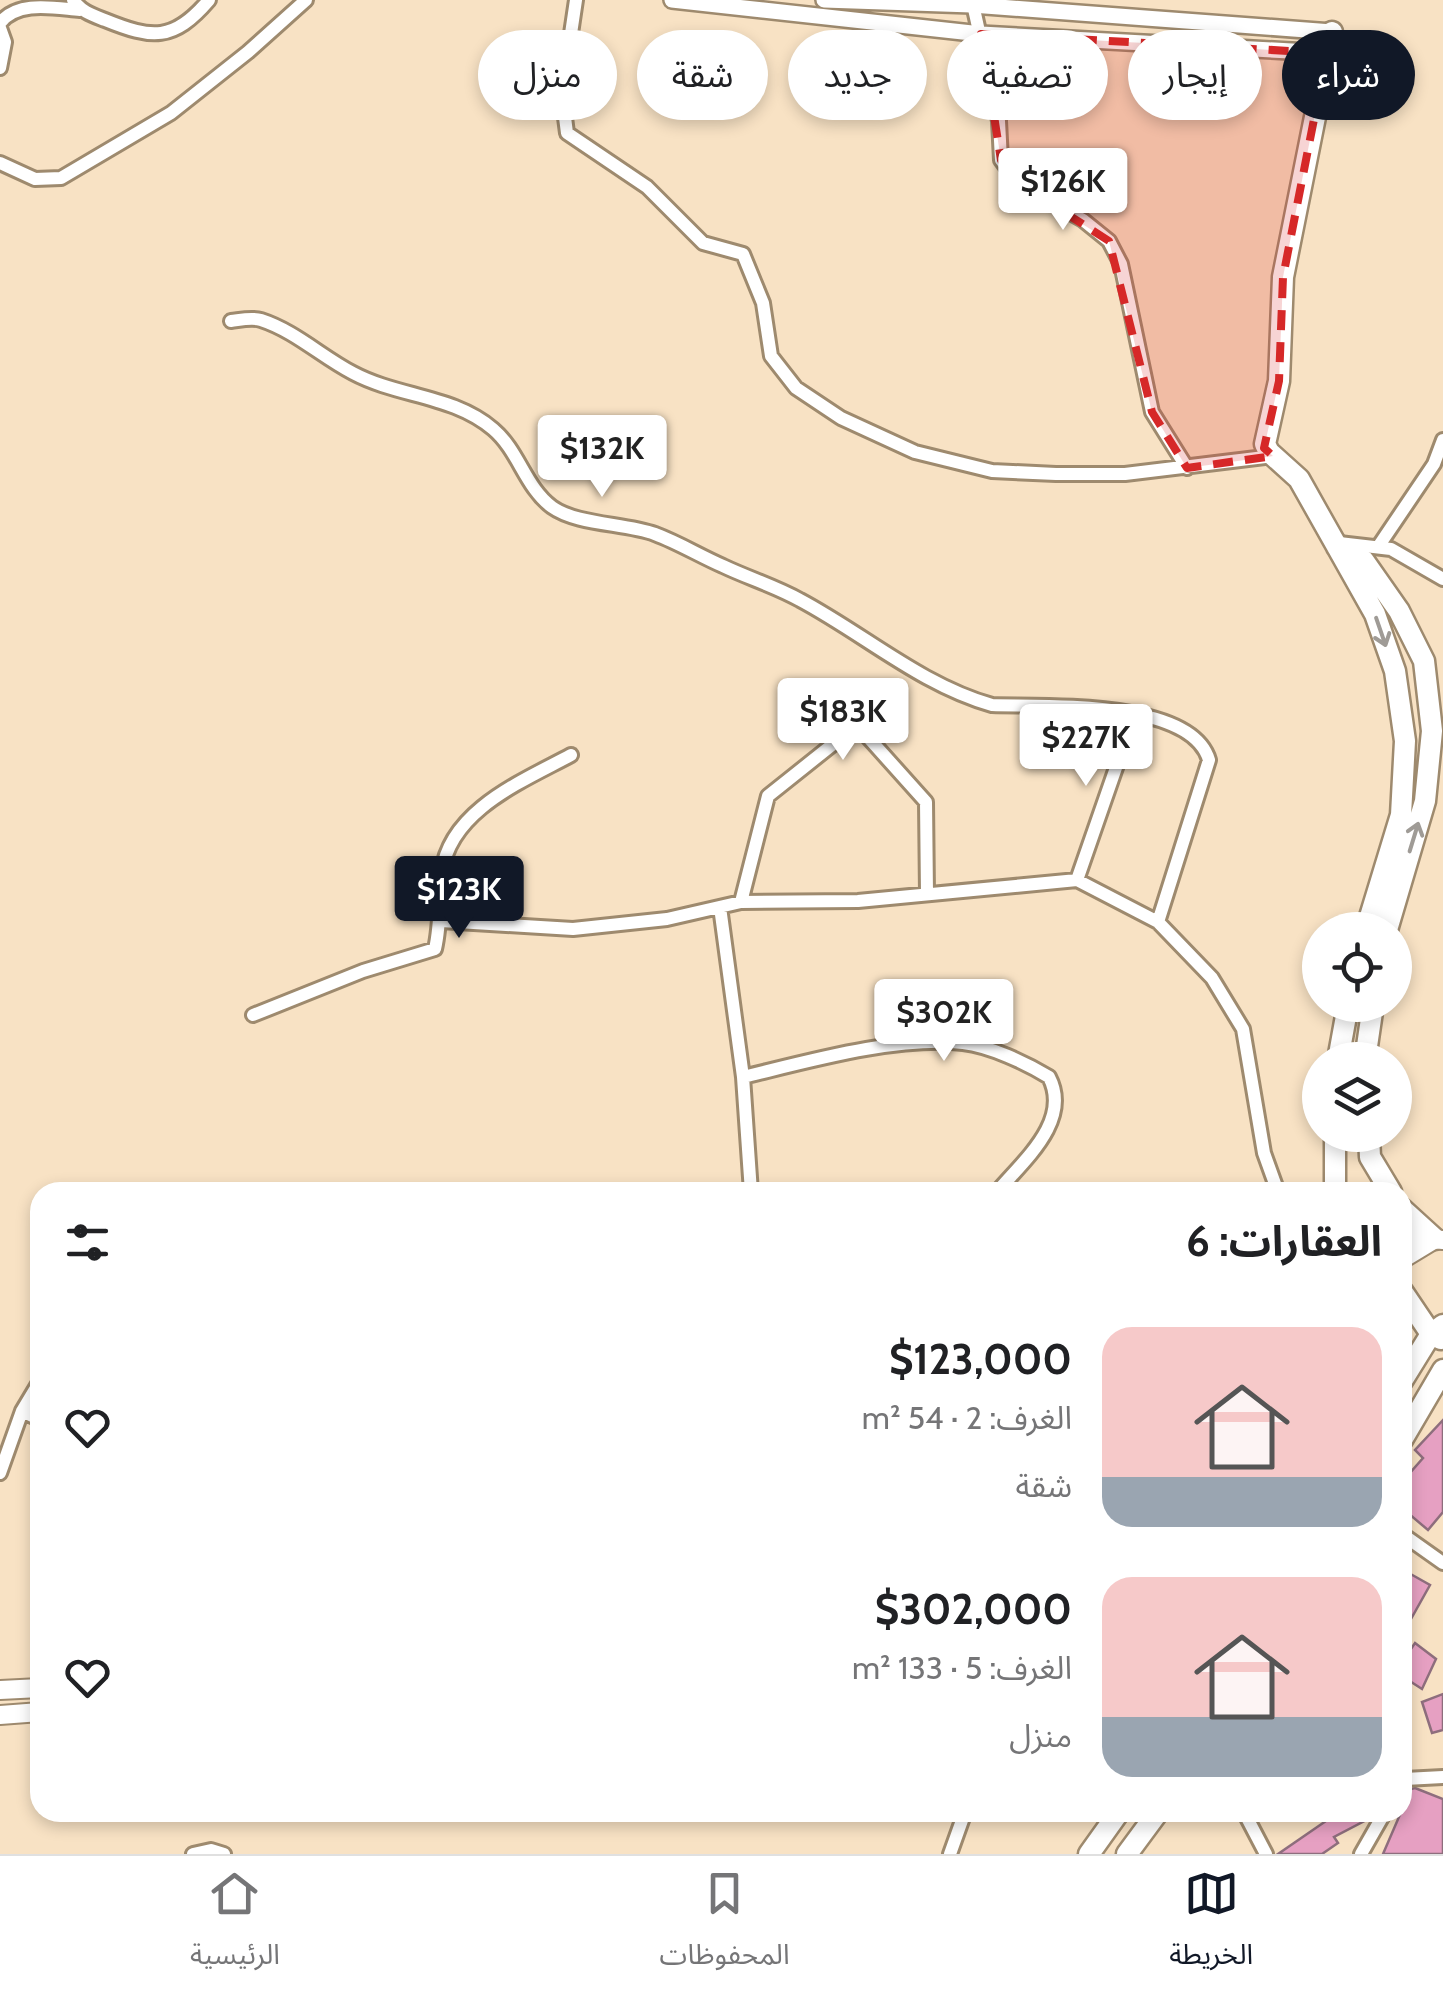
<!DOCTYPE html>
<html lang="ar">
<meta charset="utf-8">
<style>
:root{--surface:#fff;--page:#f2f2f2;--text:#202124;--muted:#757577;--line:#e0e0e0;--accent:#111827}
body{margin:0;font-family:Cabin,"Noto Sans Arabic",sans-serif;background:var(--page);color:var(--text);direction:rtl;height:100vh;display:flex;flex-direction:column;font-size:38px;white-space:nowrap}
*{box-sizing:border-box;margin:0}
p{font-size:32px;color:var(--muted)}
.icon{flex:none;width:55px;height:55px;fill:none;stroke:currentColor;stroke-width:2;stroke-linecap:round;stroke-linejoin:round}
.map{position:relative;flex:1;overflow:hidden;direction:ltr}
.sheet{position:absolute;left:30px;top:1182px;width:1382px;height:640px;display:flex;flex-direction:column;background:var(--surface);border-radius:30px;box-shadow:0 5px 15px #0003;direction:rtl}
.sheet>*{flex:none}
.top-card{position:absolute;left:30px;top:30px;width:1385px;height:90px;direction:rtl;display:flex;gap:20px}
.tools{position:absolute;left:1302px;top:912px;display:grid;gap:20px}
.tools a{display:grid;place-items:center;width:110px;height:110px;border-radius:50%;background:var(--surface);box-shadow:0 5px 15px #0003;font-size:50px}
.price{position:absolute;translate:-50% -85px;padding:0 22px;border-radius:10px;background:#fff;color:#222;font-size:32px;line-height:65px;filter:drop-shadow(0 2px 5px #0008)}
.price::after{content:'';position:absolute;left:50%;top:60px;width:30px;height:22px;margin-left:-15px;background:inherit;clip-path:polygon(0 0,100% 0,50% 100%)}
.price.selected{background:var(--accent);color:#fff}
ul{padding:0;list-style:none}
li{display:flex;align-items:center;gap:30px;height:250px;padding:0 30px}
li span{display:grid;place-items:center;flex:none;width:280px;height:200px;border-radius:30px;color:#555}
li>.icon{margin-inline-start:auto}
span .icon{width:120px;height:120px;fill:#fffc;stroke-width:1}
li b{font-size:42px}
h2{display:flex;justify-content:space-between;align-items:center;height:120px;padding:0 30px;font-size:42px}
.chip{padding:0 35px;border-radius:45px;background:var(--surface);box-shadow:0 5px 15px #0003;font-size:35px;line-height:90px}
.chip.selected{background:var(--accent);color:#fff}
.menu{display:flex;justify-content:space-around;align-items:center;height:140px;border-top:2px solid var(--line);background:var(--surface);font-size:28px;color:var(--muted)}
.menu a{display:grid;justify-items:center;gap:5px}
.menu .selected{color:var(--accent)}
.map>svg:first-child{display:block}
.building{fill:#e6a0c2;stroke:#8e6e7d;stroke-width:2.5}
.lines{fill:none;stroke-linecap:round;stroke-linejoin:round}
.minor-casing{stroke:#9e8a6e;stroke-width:18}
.tertiary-casing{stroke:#9e8a6e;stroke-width:20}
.secondary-casing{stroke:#9e8a6e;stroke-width:22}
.primary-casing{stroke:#9e8a6e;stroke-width:25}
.minor{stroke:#fff;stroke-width:12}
.tertiary{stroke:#fff;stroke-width:15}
.secondary{stroke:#fff;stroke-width:18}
.primary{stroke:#fff;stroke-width:20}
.oneway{stroke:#9f9b96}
.marked{fill:#d62828;fill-opacity:0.2;stroke:#d62828;stroke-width:8;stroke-dasharray:20 12;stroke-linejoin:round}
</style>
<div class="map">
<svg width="1443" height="1854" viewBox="0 0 1443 1854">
<rect width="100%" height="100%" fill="#f8e2c4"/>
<path class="building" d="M1443,1420V1512L1428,1530L1402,1508V1482L1423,1458L1415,1450Z
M1407,1572L1430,1585L1402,1635V1579Z
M1415,1643L1436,1659L1422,1689L1402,1676V1662Z
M1443,1694V1730L1432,1733L1422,1702Z
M1415,1788L1443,1799V1854H1383L1411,1789Z
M1339,1812H1373L1370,1818L1334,1837L1338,1843L1322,1854H1278Z"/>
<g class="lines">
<defs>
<path id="minor" d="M73,0C82,12 92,15 105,20C152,39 173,42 209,0
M576,0L562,94L567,133L647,187L703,243L743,254L763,303L771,356L796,388L841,418L915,452L992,471L1056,474H1125L1273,456
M972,0L999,121L1001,160L1018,183L1083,220L1109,241L1121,264L1152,412L1187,468
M0,23C18,0 54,8 80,10
M0,28L5,42L0,68
M0,163L35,179L61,178L171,113L248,52L306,0
M231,321C240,320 252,317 261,320C295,331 322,357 353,373C398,397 453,395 493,429C519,451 525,487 552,507C577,525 625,523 655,534C679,543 700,556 723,566C748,578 775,586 800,600C864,634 921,685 992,705C1045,707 1191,699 1209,760L1158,922
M1339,543L1391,549L1443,579
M1378,547L1434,464L1443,440
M1077,880L1135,713
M741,902L768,796L857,725L926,802L927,894
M720,907L743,1077L751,1192
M441,921L573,929L667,919L741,902L858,901L1077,880L1158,922L1212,978L1243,1029L1264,1153L1278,1192
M253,1015L363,971L435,949C441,923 439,898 442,872C450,810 523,781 571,755
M743,1077C809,1061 897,1036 963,1043C990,1046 1026,1063 1049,1077C1072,1121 1023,1161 997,1192
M22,1411L40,1420
M0,1473L22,1411L40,1381
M1402,1534L1443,1563
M1402,1782L1405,1779L1443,1777
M1244,1812L1266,1854
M193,1854L211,1850L224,1854
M950,1854L965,1812
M1361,1854L1385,1812"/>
<path id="tertiary" d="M672,0L981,34L1327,53
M824,0L972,5L1332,32"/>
<path id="secondary" d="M1402,1236L1443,1240
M1402,1259L1435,1239
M0,1690L40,1688
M0,1715L40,1712"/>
<path id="primary" d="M1332,32L1283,277L1279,381L1265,444L1269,452L1299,479L1375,614L1395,671L1405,741L1401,815L1366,930
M1337,547L1364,561L1399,611L1424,661L1432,731L1425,801L1387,930
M1338,1060L1348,1005
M1365,1060L1373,1005
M1335,1135V1192
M1369,1135L1370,1157L1391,1192
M1402,1209L1435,1239
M1402,1291L1431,1334L1441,1339
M1402,1381L1431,1334L1443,1325
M1402,1440L1443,1370
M1089,1854L1119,1812
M1127,1854L1158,1812"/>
</defs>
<use href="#minor" class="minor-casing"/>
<use href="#tertiary" class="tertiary-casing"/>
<use href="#secondary" class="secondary-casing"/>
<use href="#primary" class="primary-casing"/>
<use href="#minor" class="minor"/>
<use href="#tertiary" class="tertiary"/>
<use href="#secondary" class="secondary"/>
<use href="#primary" class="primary"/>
</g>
<defs><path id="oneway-shaft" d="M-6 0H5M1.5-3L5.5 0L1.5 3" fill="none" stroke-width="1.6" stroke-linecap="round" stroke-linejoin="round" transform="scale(2.5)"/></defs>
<g class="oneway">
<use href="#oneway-shaft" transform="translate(1381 632) rotate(71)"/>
<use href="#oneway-shaft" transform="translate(1414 837) rotate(-73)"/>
</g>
<path class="marked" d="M981,34L1327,53L1283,277L1279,381L1264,448L1273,456L1187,468L1152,412L1109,241L1018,183L1001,160Z"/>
</svg>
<div class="tools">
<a><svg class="icon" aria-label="locate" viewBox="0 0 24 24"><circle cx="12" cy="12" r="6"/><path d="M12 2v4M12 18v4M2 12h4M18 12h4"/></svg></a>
<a><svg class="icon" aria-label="layers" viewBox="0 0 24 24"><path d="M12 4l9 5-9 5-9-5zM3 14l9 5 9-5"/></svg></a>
</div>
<b class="price" style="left:1063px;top:233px">$126K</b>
<b class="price" style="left:602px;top:500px">$132K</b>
<b class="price" style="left:843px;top:763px">$183K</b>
<b class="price" style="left:1086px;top:789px">$227K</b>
<b class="price selected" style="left:459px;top:941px">$123K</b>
<b class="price" style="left:944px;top:1064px">$302K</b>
<div class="top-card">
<a class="chip selected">شراء</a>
<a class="chip">إيجار</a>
<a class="chip">تصفية</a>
<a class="chip">جديد</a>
<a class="chip">شقة</a>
<a class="chip">منزل</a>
</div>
<section class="sheet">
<h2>العقارات: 6<svg class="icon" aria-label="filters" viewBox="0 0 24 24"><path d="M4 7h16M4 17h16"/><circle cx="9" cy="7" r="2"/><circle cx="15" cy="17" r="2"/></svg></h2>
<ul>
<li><span style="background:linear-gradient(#f6c9c9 75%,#9aa5b1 0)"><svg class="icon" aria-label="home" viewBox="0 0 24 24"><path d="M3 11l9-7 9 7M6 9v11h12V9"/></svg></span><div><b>$123,000</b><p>الغرف: 2 · 54 m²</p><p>شقة</p></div><svg class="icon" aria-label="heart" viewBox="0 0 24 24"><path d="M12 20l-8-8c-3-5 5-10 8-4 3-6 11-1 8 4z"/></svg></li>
<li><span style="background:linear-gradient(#f6c9c9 70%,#9aa5b1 0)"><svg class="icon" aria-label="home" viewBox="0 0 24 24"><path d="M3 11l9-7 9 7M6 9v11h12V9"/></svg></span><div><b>$302,000</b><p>الغرف: 5 · 133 m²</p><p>منزل</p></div><svg class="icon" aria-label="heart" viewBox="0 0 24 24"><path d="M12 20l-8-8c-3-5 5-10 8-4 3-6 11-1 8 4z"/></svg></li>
</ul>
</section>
</div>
<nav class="menu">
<a class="selected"><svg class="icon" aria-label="map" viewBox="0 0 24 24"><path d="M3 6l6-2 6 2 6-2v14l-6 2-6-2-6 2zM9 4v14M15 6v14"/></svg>الخريطة</a>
<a><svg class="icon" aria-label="saved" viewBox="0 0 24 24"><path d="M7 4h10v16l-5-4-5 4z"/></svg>المحفوظات</a>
<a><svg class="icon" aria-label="home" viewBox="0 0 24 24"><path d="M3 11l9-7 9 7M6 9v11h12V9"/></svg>الرئيسية</a>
</nav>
